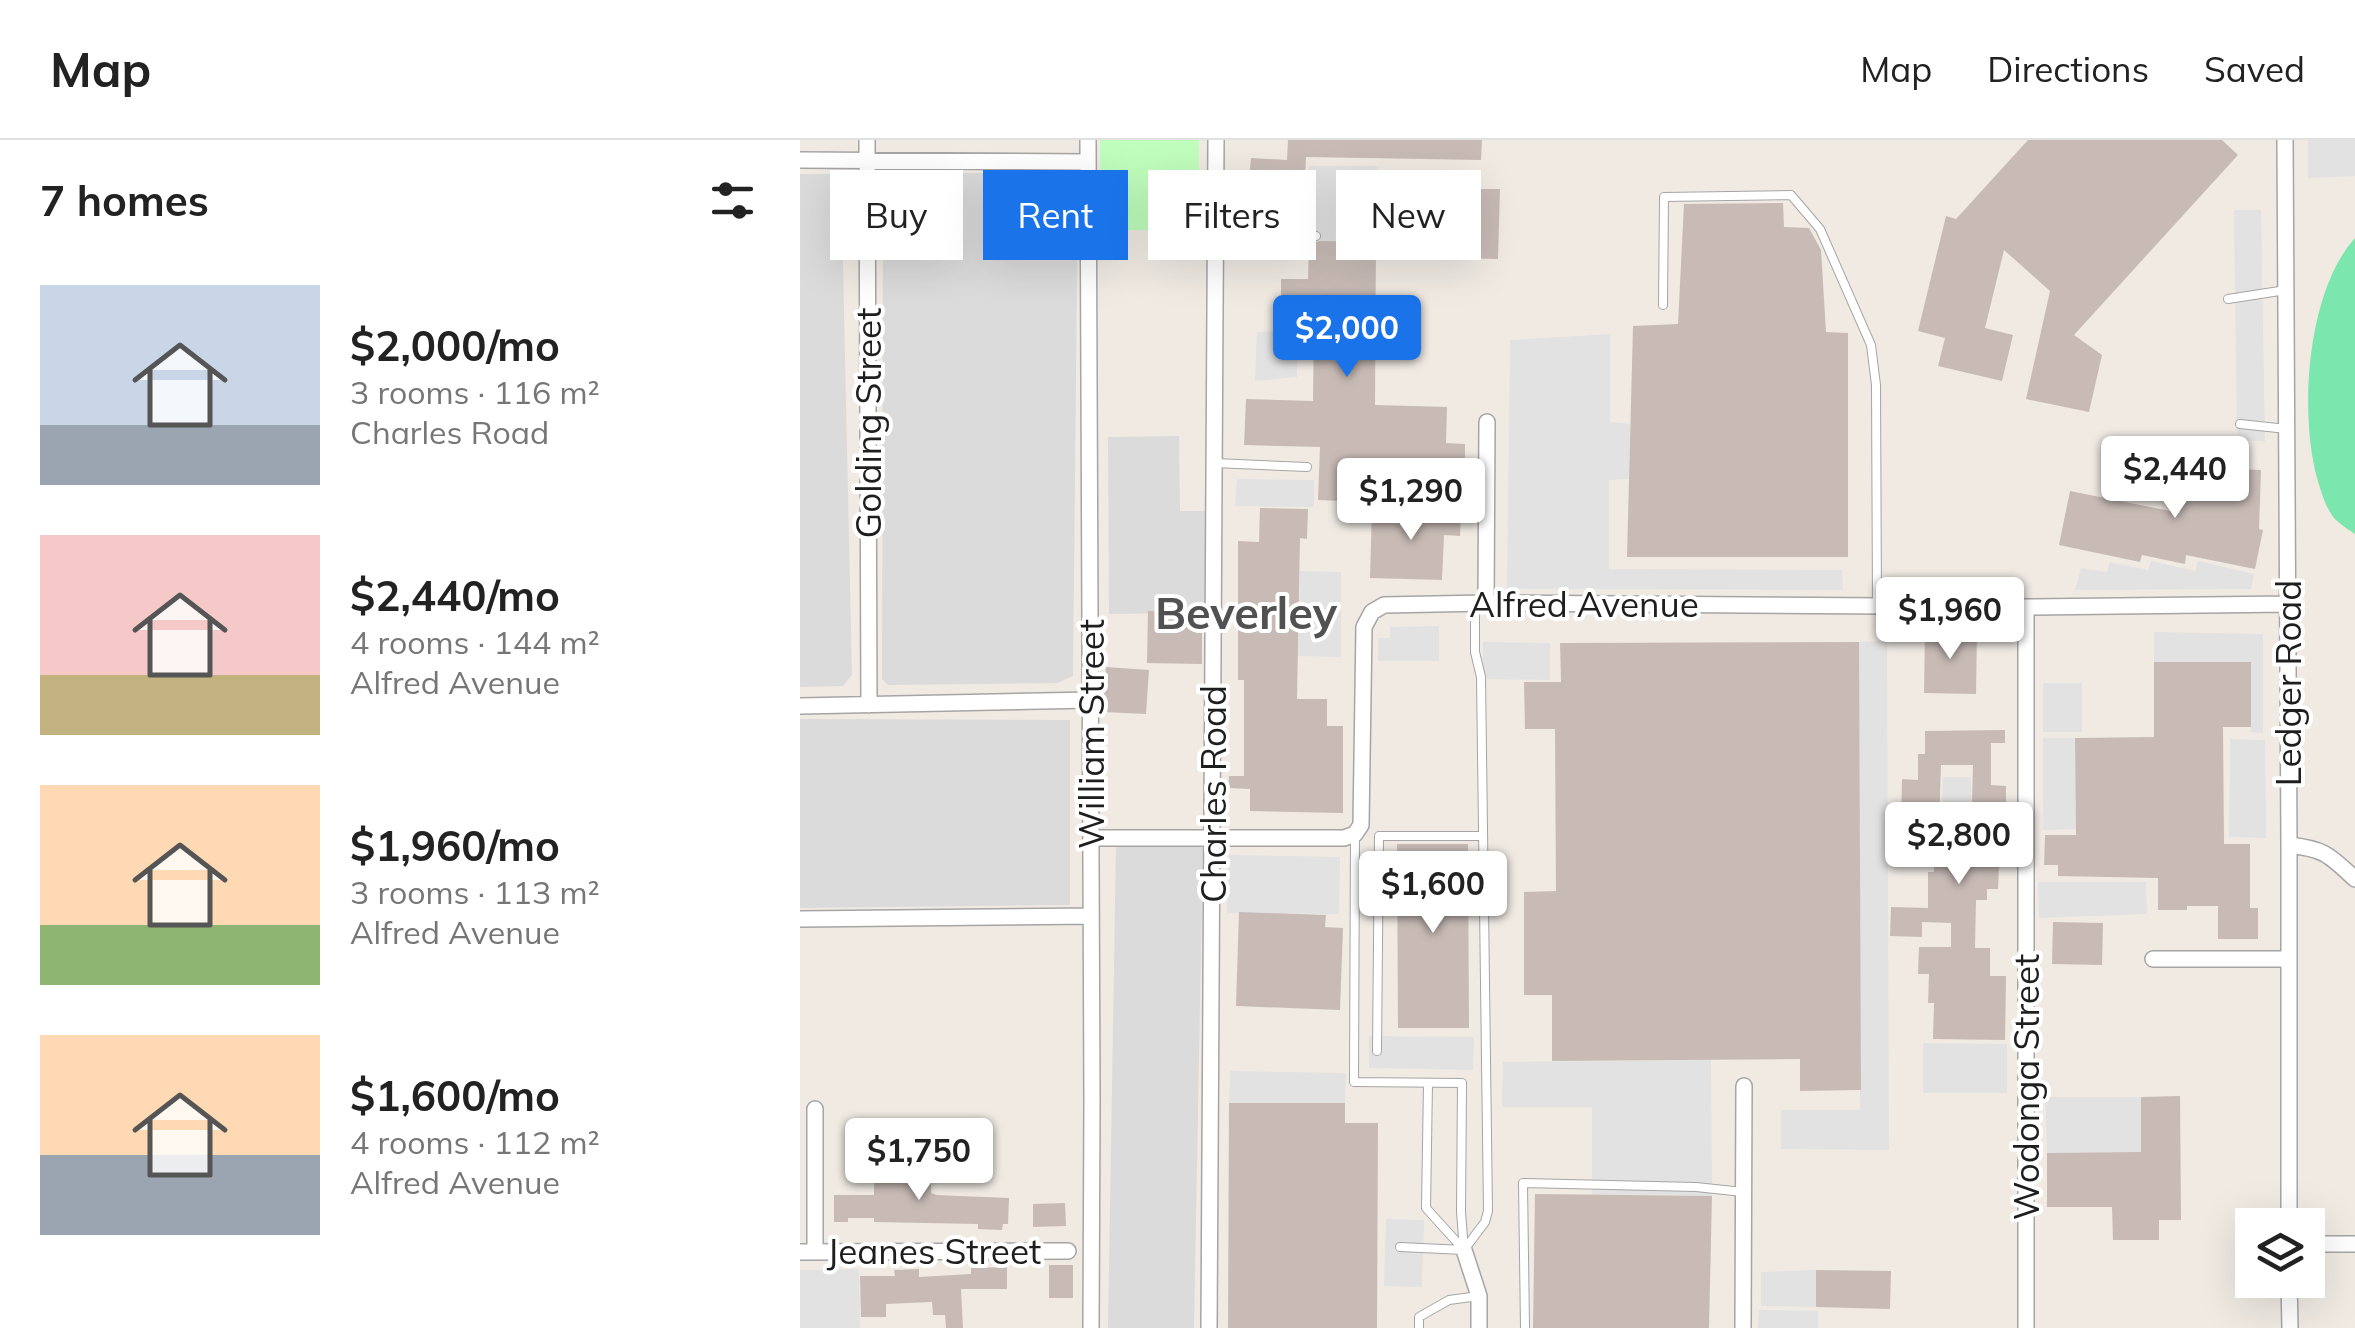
<!DOCTYPE html>
<meta charset="utf-8">
<style>
:root{--surface:#fff;--page:#f6f6f6;--text:#222;--muted:#767676;--line:#e0e0e0;--accent:#1a73e8}
body{margin:0;font-family:Mulish,sans-serif;background:var(--page);color:var(--text);height:100vh;display:flex;flex-direction:column;font-size:38px;white-space:nowrap}
*{box-sizing:border-box;margin:0}
p{font-size:32px;color:var(--muted)}
.icon{flex:none;width:55px;height:55px;fill:none;stroke:currentColor;stroke-width:2;stroke-linecap:round;stroke-linejoin:round}
.map{position:relative;flex:1;overflow:hidden}
.sheet{display:flex;flex-direction:column;background:var(--surface);width:800px}
.sheet>*{flex:none}
.guide{position:absolute;left:30px;top:30px;width:950px;height:90px;display:flex;gap:20px}
.buttons{position:absolute;left:1435px;top:1068px;display:grid;gap:20px}
.buttons a{display:grid;place-items:center;width:90px;height:90px;border-radius:0px;background:var(--surface);box-shadow:0 10px 40px #0002;font-size:50px}
.price{position:absolute;translate:-50% -85px;padding:0 22px;border-radius:10px;background:#fff;color:#222;font-size:32px;line-height:65px;filter:drop-shadow(0 2px 5px #0008)}
.price::after{content:'';position:absolute;left:50%;top:60px;width:30px;height:22px;margin-left:-15px;background:inherit;clip-path:polygon(0 0,100% 0,50% 100%)}
.price.on{background:var(--accent);color:#fff}
ul{padding:0;list-style:none}
li{display:flex;align-items:center;gap:30px;height:250px;padding:0 40px}
li span{display:grid;place-items:center;flex:none;width:280px;height:200px;border-radius:0px;color:#555}
li>.icon{margin-inline-start:auto}
span .icon{width:120px;height:120px;fill:#fffc;stroke-width:1}
li b{font-size:42px}
h2{display:flex;justify-content:space-between;align-items:center;height:120px;padding:0 40px;font-size:42px}
.pill{padding:0 35px;border-radius:0px;background:var(--surface);box-shadow:0 10px 40px #0002;font-size:35px;line-height:90px}
.pill.on{background:var(--accent);color:#fff}
header{display:flex;align-items:center;gap:60px;box-sizing:border-box;height:140px;padding:0 50px;background:var(--surface);border-bottom:2px solid var(--line)}
header strong{font-size:48px}
nav{display:flex;gap:55px;margin-inline-start:auto;font-size:35px}
main{display:flex;flex:1;min-height:0}
.map>svg:first-child{display:block}
.residential{fill:#dcdbdb}
.park{fill:#c0febd}
.pitch{fill:#7be6ae}
.parking{fill:#e2e2e2}
.building{fill:#c8bbb6}
.lines{fill:none;stroke-linecap:round;stroke-linejoin:round}
.service-casing{stroke:#a5a5a5;stroke-width:10}
.minor-casing{stroke:#a5a5a5;stroke-width:18}
.service{stroke:#fff;stroke-width:8}
.minor{stroke:#fff;stroke-width:15}
.labels{text-anchor:middle;dominant-baseline:central;stroke-width:8;stroke-linejoin:round;paint-order:stroke}
.street-label{font-size:35px;fill:#1e1e1e;stroke:#fff}
.district-label{font-size:45px;font-weight:bold;fill:#515151;stroke:#fff}
</style>
<header>
<strong>Map</strong>
<nav><a>Map</a><a>Directions</a><a>Saved</a></nav>
</header>
<main>
<section class="sheet">
<h2>7 homes<svg class="icon" aria-label="filters" viewBox="0 0 24 24"><path d="M4 7h16M4 17h16"/><circle cx="9" cy="7" r="2"/><circle cx="15" cy="17" r="2"/></svg></h2>
<ul>
<li><span style="background:linear-gradient(#c9d6e8 70%,#9aa5b1 0)"><svg class="icon" aria-label="home" viewBox="0 0 24 24"><path d="M3 11l9-7 9 7M6 9v11h12V9"/></svg></span><div><b>$2,000/mo</b><p>3 rooms · 116 m²</p><p>Charles Road</p></div></li>
<li><span style="background:linear-gradient(#f6c9c9 70%,#c2b280 0)"><svg class="icon" aria-label="home" viewBox="0 0 24 24"><path d="M3 11l9-7 9 7M6 9v11h12V9"/></svg></span><div><b>$2,440/mo</b><p>4 rooms · 144 m²</p><p>Alfred Avenue</p></div></li>
<li><span style="background:linear-gradient(#ffd9b3 70%,#8fb573 0)"><svg class="icon" aria-label="home" viewBox="0 0 24 24"><path d="M3 11l9-7 9 7M6 9v11h12V9"/></svg></span><div><b>$1,960/mo</b><p>3 rooms · 113 m²</p><p>Alfred Avenue</p></div></li>
<li><span style="background:linear-gradient(#ffd9b3 60%,#9aa5b1 0)"><svg class="icon" aria-label="home" viewBox="0 0 24 24"><path d="M3 11l9-7 9 7M6 9v11h12V9"/></svg></span><div><b>$1,600/mo</b><p>4 rooms · 112 m²</p><p>Alfred Avenue</p></div></li>
</ul>
</section>
<div class="map">
<svg width="1555" height="1188" viewBox="0 0 1555 1188">
<rect width="100%" height="100%" fill="#f0eae3"/>
<path class="residential" d="M83,33H269L278,44L273,536L257,543L88,545L82,539Z
M0,34H41L52,535L43,546L0,547Z
M379,296L380,371H411L412,473L309,474L308,297Z
M0,579L270,580V765L0,768Z
M316,702L403,703L394,1188H308Z"/>
<path class="park" d="M300,0H399L398,90H300Z"/>
<path class="pitch" d="M1555,98V394C1549,390 1541,385 1536,380C1526,370 1521,351 1517,338C1499,272 1507,151 1555,98Z"/>
<path class="parking" d="M1508,0H1555V36L1508,38Z
M509,26H578L576,102L509,101Z
M1434,70H1461L1465,301H1437Z
M498,190L497,237L455,241L457,192Z
M810,194V282L830,284L829,339L809,340V429L1042,430L1043,450L707,449L710,200Z
M437,339L514,340V367L435,366Z
M1351,421L1395,431L1398,421L1454,434L1451,449L1275,450L1281,428L1307,432L1310,422L1348,430Z
M500,431L541,432V517L498,516Z
M639,486V521H578V498H590V487Z
M1354,492L1463,494V593L1450,592L1451,587L1354,522Z
M1087,501L1089,1010L981,1009V970H1060L1059,502Z
M683,502L750,503V540L683,539Z
M1243,543H1282V592H1243Z
M1243,598H1275L1276,689L1243,690Z
M1430,599L1465,600L1466,698L1429,697Z
M1143,637H1171V694L1141,693Z
M428,715L540,717L539,774L427,773Z
M1238,742H1346L1347,774L1239,778Z
M569,896L674,897L673,930L569,928Z
M1123,903L1207,904V953H1123Z
M911,920L912,1056L792,1055V967H702L703,922Z
M430,931L546,933L545,963H429Z
M1245,957H1341L1342,1012L1247,1013Z
M586,1079L624,1080L622,1147L584,1146Z
M59,1129L60,1188H0V1130Z
M1016,1130V1167L961,1166V1132Z
M959,1170L1018,1171V1188H958Z"/>
<path class="building" d="M488,0H682L681,20L506,17L503,79L438,75L440,40H449L451,18L487,20Z
M1228,0H1422L1438,15L1274,195L1302,215L1289,272L1226,259L1250,151L1204,110L1185,188L1213,195L1202,241L1138,226L1145,198L1118,191L1146,76L1156,79Z
M680,49H700L698,119L653,118V106L584,105V75L680,76Z
M983,63L984,87L1009,88L1021,110L1026,192L1048,193V417H827L833,186L878,184L884,64Z
M521,101L576,102L575,265L647,267L646,303L665,304V329L544,325L543,361L518,360L520,307L444,305L446,259L513,261L514,185L481,184V139H508L509,103Z
M1382,320L1409,321L1408,328L1461,330L1459,389L1463,390L1455,429L1386,415L1385,424L1342,415L1340,422L1259,405L1270,351L1380,373Z
M460,368L508,369L507,399L500,398L497,559H527V586H543V673L450,671V649L428,648L429,636H444V540H438V401L459,402Z
M572,368L661,371L660,396L644,395L642,440L570,438Z
M348,471L402,473V524L347,523Z
M1125,490L1177,491L1176,554L1124,553Z
M1059,502L1061,950L1000,951V919L752,921V855H724V752L756,751L755,589H725L724,542H761L760,503Z
M1354,522H1451V587H1423L1424,704H1450V768H1458V799H1418V766H1387V770H1358V738L1258,736V725H1244L1245,695H1276L1275,598L1354,597Z
M306,527L349,530L346,574L303,572Z
M1205,590V603H1191V645L1206,646V725H1199L1198,749H1187V760H1176L1175,808H1190V836H1206L1205,900L1133,899L1134,863H1128L1129,834H1118L1119,807H1151V783L1122,782V797L1090,796L1091,767L1128,768V732H1134L1135,695L1171,696L1173,625H1141L1139,686L1101,685L1102,639L1118,640V614H1125V591Z
M597,704H668L669,888H598Z
M439,772L526,775L525,787L543,788L540,870L436,866Z
M1253,782L1303,783L1302,825L1252,824Z
M1380,956L1381,1080H1359V1100H1313L1312,1067H1247V1013L1341,1012V957Z
M429,963H545V983H578L577,1188H428Z
M74,1027H99V1032H131V1053L137,1055L209,1058L208,1084H203L202,1090L178,1089V1084L74,1082V1078H48V1082H34V1055H74Z
M735,1054L912,1056L909,1188H733Z
M265,1063L266,1086L233,1087V1064Z
M249,1125H273V1158H249Z
M207,1127V1149H161L163,1188H146L145,1175H133L132,1162L86,1164V1177H61L60,1136H95L94,1130L119,1129V1137L171,1134V1128Z
M1016,1130L1091,1131L1090,1169L1016,1167Z"/>
<g class="lines">
<defs>
<path id="service" d="M416,94L516,96
M1428,159L1486,150
M863,165L864,57L991,55L1020,89L1071,205L1076,245L1077,465
M1440,284L1487,289
M415,323L507,327
M555,696L554,942L662,943L661,1072L664,1110
M577,911L579,696H683
M628,943L626,1068L664,1110
M600,1107L664,1110
M664,1110L685,1082L688,1071L681,537L675,512V463
M619,1188V1177L649,1160L679,1156
M725,1188L723,1043L896,1047L943,1052"/>
<path id="minor" d="M67,0L69,565
M288,0L292,961L291,1188
M1485,0L1489,705V1085
M0,20L288,22
M686,463L687,282
M1226,467V1188
M0,566L291,560
M291,698H544L555,694L561,685L564,487L572,472L584,465L686,463L1226,467L1488,464
M1489,705C1525,709 1529,715 1555,739
M0,779L291,776
M1353,819H1488
M1508,1104H1555
M664,1110L679,1156V1188
M15,1111V969
M0,1112L268,1111
M1489,1140L1490,1188
M409,1188L416,0
M943,1188L944,946"/>
</defs>
<use href="#service" class="service-casing"/>
<use href="#minor" class="minor-casing"/>
<use href="#service" class="service"/>
<use href="#minor" class="minor"/>
</g>
<g class="labels">
<g class="street-label">
<text transform="translate(68 283) rotate(-90)">Golding Street</text>
<text x="784" y="464">Alfred Avenue</text>
<text transform="translate(1488 543) rotate(-90)">Ledger Road</text>
<text transform="translate(291 594) rotate(-90)">William Street</text>
<text transform="translate(413 654) rotate(-90)">Charles Road</text>
<text transform="translate(1226 947) rotate(-90)">Wodonga Street</text>
<text x="134" y="1111">Jeanes Street</text>
</g>
<g class="district-label">
<text x="446" y="472">Beverley</text>
</g>
</g>
</svg>
<div class="buttons">
<a><svg class="icon" aria-label="layers" viewBox="0 0 24 24"><path d="M12 4l9 5-9 5-9-5zM3 14l9 5 9-5"/></svg></a>
</div>
<b class="price on" style="left:547px;top:240px">$2,000</b>
<b class="price" style="left:1375px;top:381px">$2,440</b>
<b class="price" style="left:611px;top:403px">$1,290</b>
<b class="price" style="left:1150px;top:522px">$1,960</b>
<b class="price" style="left:1159px;top:747px">$2,800</b>
<b class="price" style="left:633px;top:796px">$1,600</b>
<b class="price" style="left:119px;top:1063px">$1,750</b>
<div class="guide">
<a class="pill">Buy</a>
<a class="pill on">Rent</a>
<a class="pill">Filters</a>
<a class="pill">New</a>
</div>
</div>
</main>
